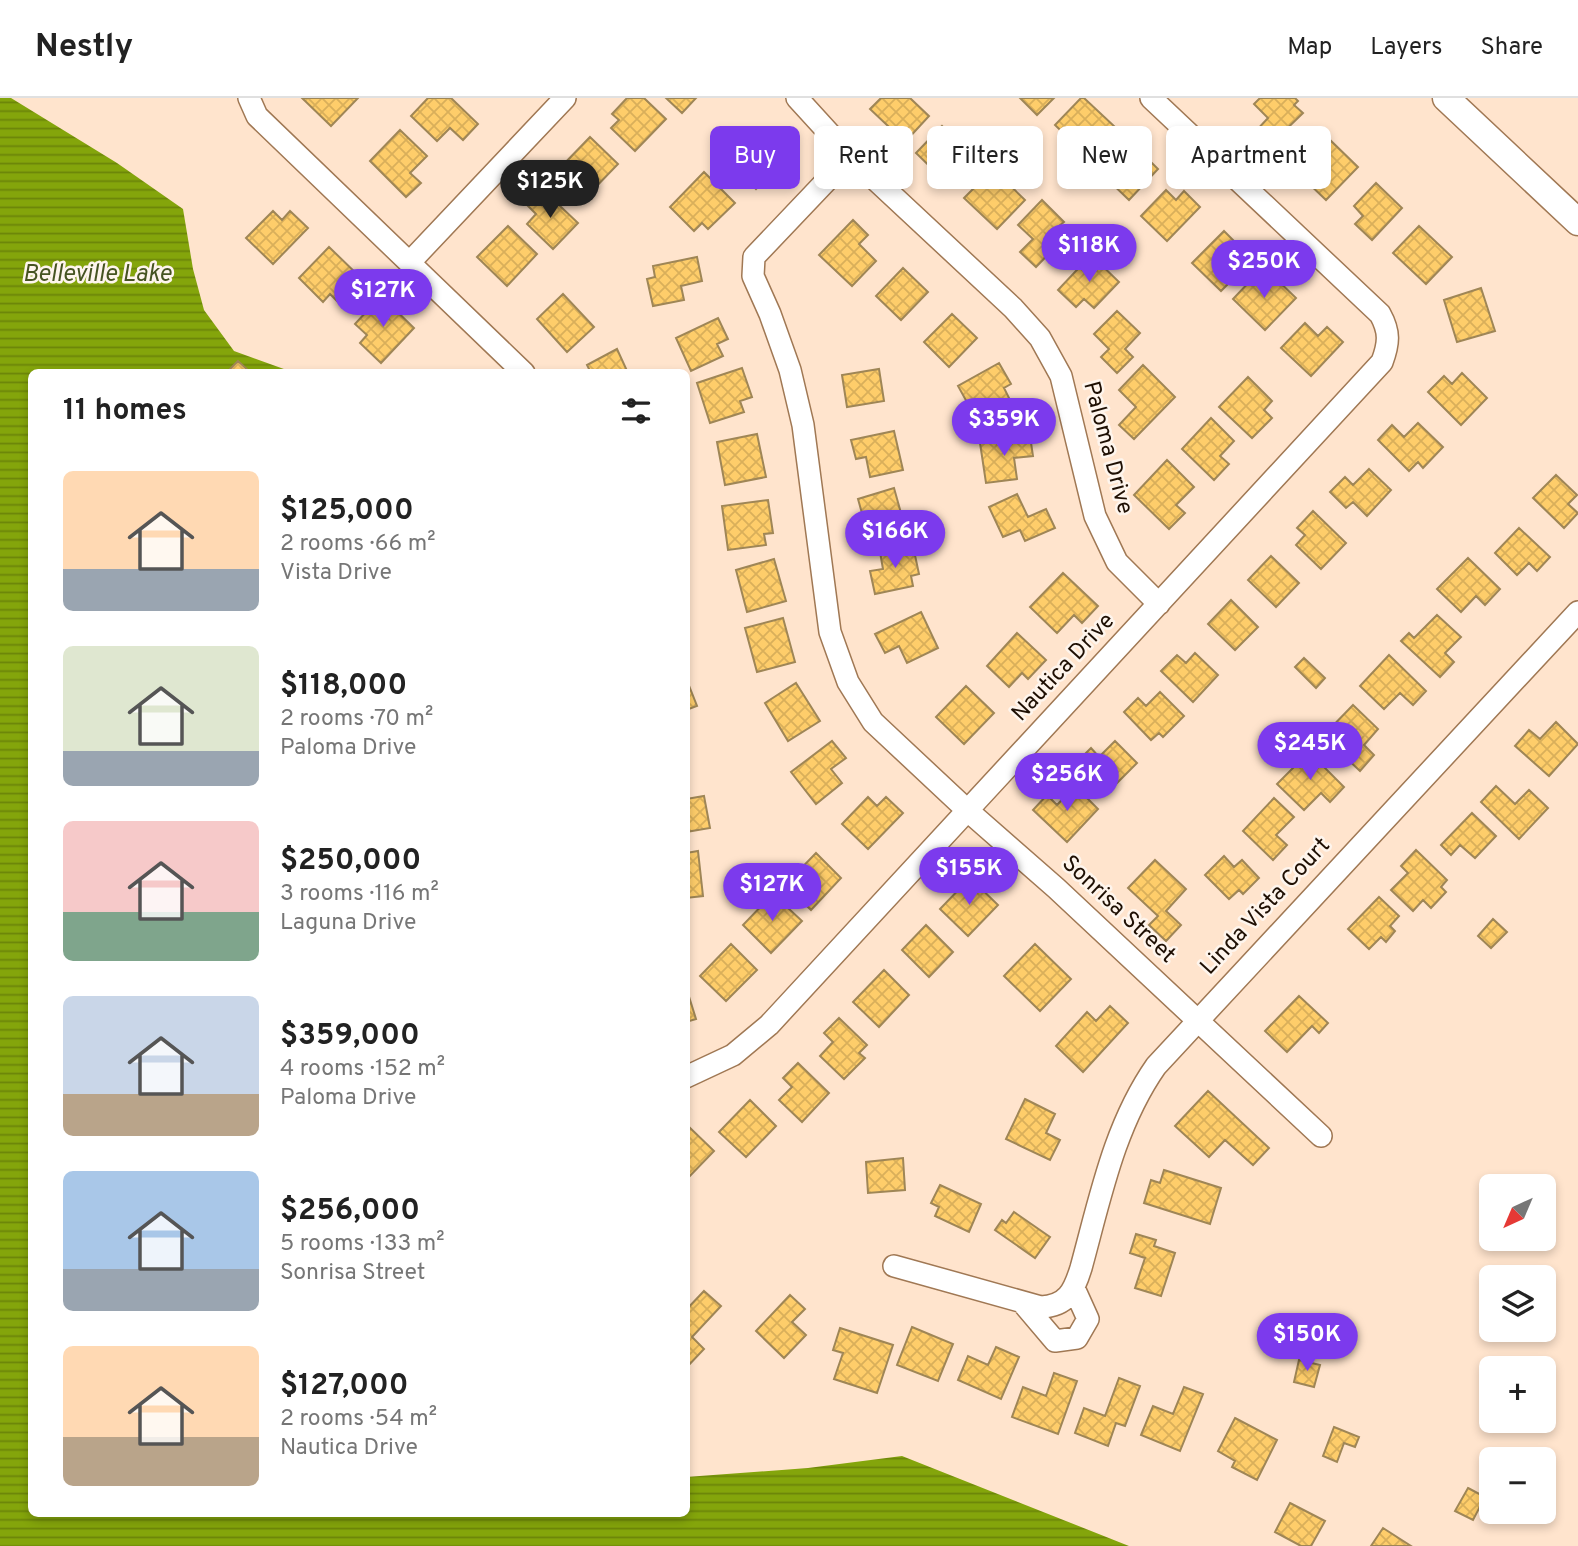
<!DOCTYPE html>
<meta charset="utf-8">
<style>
:root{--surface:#fff;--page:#f6f6f6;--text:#222;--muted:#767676;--line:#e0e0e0;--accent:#7c3aed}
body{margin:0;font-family:Overpass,sans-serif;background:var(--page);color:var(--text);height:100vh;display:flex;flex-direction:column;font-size:26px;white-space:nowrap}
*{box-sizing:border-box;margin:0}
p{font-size:23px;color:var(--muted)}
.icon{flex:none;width:38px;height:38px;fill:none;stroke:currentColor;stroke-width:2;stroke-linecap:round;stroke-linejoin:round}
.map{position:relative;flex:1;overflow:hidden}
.drawer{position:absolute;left:28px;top:271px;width:662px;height:1148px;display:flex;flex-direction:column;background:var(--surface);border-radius:10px;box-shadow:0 4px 10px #0003}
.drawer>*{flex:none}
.hud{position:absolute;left:710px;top:28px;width:665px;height:63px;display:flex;gap:14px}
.needle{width:46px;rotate:224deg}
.controls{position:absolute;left:1479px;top:1076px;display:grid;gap:14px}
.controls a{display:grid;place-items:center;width:77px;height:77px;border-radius:10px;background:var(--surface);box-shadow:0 4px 10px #0003;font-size:35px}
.price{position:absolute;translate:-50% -60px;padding:0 16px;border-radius:24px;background:var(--accent);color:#fff;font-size:23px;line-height:46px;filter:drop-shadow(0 2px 4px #0008)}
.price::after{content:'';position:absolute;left:50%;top:42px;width:21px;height:16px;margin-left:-10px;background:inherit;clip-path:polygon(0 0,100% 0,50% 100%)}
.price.on{background:#222;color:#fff}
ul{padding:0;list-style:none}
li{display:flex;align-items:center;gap:21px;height:175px;padding:0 35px}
li span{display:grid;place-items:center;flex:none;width:196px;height:140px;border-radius:10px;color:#555}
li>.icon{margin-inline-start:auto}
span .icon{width:84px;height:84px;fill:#fffc;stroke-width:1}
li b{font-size:30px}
h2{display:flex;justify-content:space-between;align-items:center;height:84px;padding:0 35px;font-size:30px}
.tag{padding:0 24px;border-radius:10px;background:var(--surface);box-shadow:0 4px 10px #0003;font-size:24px;line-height:63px}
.tag.on{background:var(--accent);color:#fff}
header{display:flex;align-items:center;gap:42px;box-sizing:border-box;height:98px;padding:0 35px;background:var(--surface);border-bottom:2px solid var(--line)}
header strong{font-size:33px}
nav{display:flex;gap:38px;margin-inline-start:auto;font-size:24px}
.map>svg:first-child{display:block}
.water{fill:url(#water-rules)}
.building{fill:url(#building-cross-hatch);stroke:#9f8656;stroke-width:2}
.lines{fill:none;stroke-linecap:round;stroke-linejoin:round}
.minor-casing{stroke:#a07854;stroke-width:24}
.major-casing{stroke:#a07854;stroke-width:29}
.minor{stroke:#fff;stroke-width:21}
.major{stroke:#fff;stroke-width:26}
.labels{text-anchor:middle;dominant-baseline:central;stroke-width:5;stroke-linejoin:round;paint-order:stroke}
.street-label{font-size:23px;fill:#1e0f03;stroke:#fef5ed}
.water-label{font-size:24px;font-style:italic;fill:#465421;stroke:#fef5ed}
</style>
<header>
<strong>Nestly</strong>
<nav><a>Map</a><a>Layers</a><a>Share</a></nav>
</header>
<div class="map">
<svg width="1578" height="1448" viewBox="0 0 1578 1448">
<defs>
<pattern id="water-rules" width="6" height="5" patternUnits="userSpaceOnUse" patternTransform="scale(1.75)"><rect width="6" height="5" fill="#84a50b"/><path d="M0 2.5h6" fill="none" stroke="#6b8509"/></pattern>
<pattern id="building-cross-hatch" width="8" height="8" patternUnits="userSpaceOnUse" patternTransform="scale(1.75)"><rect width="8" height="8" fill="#fecd6a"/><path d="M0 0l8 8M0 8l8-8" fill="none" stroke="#d9af5a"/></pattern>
</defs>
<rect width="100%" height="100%" fill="#ffe4cd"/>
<path class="water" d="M0,0H11L117,65L183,111L193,171L204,212L234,253L295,275H32V1416H686V1379L808,1370L902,1358L1129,1448H0Z"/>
<path class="building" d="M302,0H358L331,28Z
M428,0H451L478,26L463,42L450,30L437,43L411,18Z
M627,0H644L666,21L635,53L611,30L619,22L612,16Z
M666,0H696L682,15Z
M881,0H910L929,18L905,44L870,11Z
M1020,0H1054L1037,17Z
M1081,0H1084L1115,29L1093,52L1086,45L1080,51L1055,27Z
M1260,0H1295L1298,3L1294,7L1303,15L1269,48L1255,34L1268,20L1254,6Z
M942,28L974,59L948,86L916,55Z
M400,32L427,58L410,75L421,85L406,99L370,63Z
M759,32L787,59L756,91L729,64Z
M590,39L618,66L587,98L559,71Z
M1327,39L1358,69L1326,102L1304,81L1312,73L1303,64Z
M1124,54L1134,64L1143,56L1158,71L1129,102L1103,77Z
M993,71L1025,102L997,131L964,100Z
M704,74L735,105L708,131L702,125L694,133L670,109Z
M1376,85L1402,110L1372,142L1355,126L1363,118L1354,108Z
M542,91L578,125L553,151L527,126L536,116L527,107Z
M1166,92L1176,102L1184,93L1200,109L1167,143L1141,118Z
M1042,102L1064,124L1059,128L1068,136L1036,169L1020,154L1033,141L1018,127Z
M273,113L282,122L290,113L308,130L273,166L246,140Z
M853,122L868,137L859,146L876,163L852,188L819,157Z
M508,128L537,156L507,188L477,159Z
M1419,128L1452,159L1426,186L1393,155Z
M1224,133L1241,150L1233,159L1244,170L1221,193L1192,165Z
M329,149L361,180L338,204L330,196L323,204L299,180Z
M1091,157L1119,184L1094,210L1084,201L1076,209L1058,192Z
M697,159L702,183L681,188L684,202L653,208L647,181L655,179L653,168Z
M903,170L928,194L901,222L876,198Z
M1256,177L1265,185L1272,177L1296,200L1265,232L1233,201Z
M1481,190L1495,233L1457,244L1444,202Z
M563,196L594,229L567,254L537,221Z
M381,198L414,230L381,265L360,245L367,237L355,226Z
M1117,213L1140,235L1125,251L1133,259L1117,275L1101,259L1109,251L1094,236Z
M952,216L977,240L949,269L924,244Z
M718,220L728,241L717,246L723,258L691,273L676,240Z
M1305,225L1318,238L1327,229L1343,244L1311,278L1281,250Z
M617,251L628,275H591L587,267Z
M238,263L251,275H226Z
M999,265L1011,286L1004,290L1013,308L979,326L958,288Z
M1143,267L1175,299L1134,341L1119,327L1136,309L1119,292Z
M742,270L752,299L740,303L744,314L710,325L697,285Z
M879,271L884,303L847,309L842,277Z
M1462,275L1487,300L1461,327L1428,294L1444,278L1452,286Z
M1248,279L1272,303L1264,312L1272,320L1252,340L1219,309Z
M1211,320L1234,343L1220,358L1229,366L1214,382L1182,351Z
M1418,325L1443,349L1423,370L1418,364L1409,373L1378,342L1392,327L1404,339Z
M894,333L903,372L870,379L866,359L856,361L851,342Z
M757,336L766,379L725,387L717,344Z
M1030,338L1033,358L1014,360L1017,381L986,385L980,345Z
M1167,362L1194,389L1176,407L1185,415L1169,431L1134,397Z
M1369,371L1391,392L1367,418L1353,404L1346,410L1330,394L1345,379L1353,387Z
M1556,377L1577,397L1568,406L1578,415L1564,430L1533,400Z
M894,390L906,433L870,444L858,401Z
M1017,396L1028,419L1046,411L1055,430L1025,443L1020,432L1003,439L989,409Z
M768,402L773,435L764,436L766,447L728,452L722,408Z
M1313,413L1346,445L1321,471L1296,447L1305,437L1297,430Z
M1519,430L1550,459L1537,473L1529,465L1517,477L1495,455Z
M913,448L919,476L911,478L913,488L875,496L870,473L883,471L880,454Z
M1271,458L1299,485L1276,509L1248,482Z
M1468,460L1500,491L1485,507L1476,498L1461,514L1437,491Z
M774,461L786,503L747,514L736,472Z
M1063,475L1098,508L1082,525L1074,517L1057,535L1030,509Z
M1231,502L1258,529L1235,552L1208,526Z
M921,514L938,550L907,565L899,548L885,555L875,536Z
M1437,517L1461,539L1445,555L1454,564L1440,579L1401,543L1409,535L1414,540Z
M783,520L795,564L757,574L745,530Z
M1017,535L1046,562L1028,581L1022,575L1009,589L987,568Z
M1195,555L1218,577L1193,604L1161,573L1177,557L1186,565Z
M1389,557L1426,593L1413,607L1400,595L1384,611L1360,588Z
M1304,560L1325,580L1316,590L1295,569Z
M686,580L697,608L686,612Z
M796,585L820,623L788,643L765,605Z
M966,588L994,615L964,646L936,619Z
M1160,594L1184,618L1163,639L1159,635L1151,642L1124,614L1138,600L1146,608Z
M1353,607L1378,631L1364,647L1374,657L1360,673L1323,638Z
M1556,624L1578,646L1549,678L1515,648L1529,632L1540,641Z
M832,643L846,660L831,671L842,685L816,706L791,674Z
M1115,643L1137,665L1114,688L1099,673L1090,681L1075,666L1091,650L1099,659Z
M1309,654L1344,689L1330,704L1321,695L1304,712L1277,686Z
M1075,688L1098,711L1067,744L1033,712L1047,697L1057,707Z
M1496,688L1515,706L1529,692L1548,710L1519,741L1481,704Z
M704,698L710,730L686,734V701Z
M868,699L877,708L886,699L903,715L868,751L842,726Z
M1274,700L1294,719L1276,737L1287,747L1273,762L1243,733Z
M1472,715L1496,738L1475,760L1460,747L1451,757L1441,747Z
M1416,752L1447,782L1441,789L1446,794L1431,810L1423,802L1413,813L1391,792L1408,775L1401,768Z
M698,753L703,798L686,800V755Z
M816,755L841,780L811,812L785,787Z
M1224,758L1234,769L1242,762L1259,780L1243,796L1239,792L1229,801L1205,777Z
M1155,762L1186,791L1166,813L1181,827L1166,843L1149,827L1158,818L1128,790Z
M970,780L998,807L968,838L940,811Z
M773,796L802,823L771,855L743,827Z
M1379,799L1399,818L1390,828L1395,833L1386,844L1381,839L1369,851L1348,831Z
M1493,821L1507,834L1491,850L1478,838Z
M926,827L953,854L929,879L902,852Z
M731,846L757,872L726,903L700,878Z
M1035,846L1071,881L1040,913L1004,878Z
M884,872L909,897L879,929L853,904Z
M686,889L696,921L686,924Z
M1299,898L1328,925L1319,935L1312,928L1287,954L1265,933Z
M1110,908L1128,925L1083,974L1056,948L1087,914L1096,923Z
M839,920L867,947L859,955L865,960L844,981L820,958L833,944L824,935Z
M798,965L829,995L802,1024L779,1002L792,989L783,980Z
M1208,993L1269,1050L1253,1067L1225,1042L1209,1059L1175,1028Z
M1025,1001L1055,1016L1046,1035L1060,1042L1050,1062L1006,1041Z
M750,1002L776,1028L746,1059L719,1034Z
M687,1027L714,1053L686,1082V1028Z
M903,1060L905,1092L868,1095L866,1064Z
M1164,1072L1221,1090L1210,1126L1144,1105L1151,1082L1160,1085Z
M940,1087L981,1106L969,1134L935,1118L939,1109L931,1105Z
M1014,1114L1050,1139L1035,1160L995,1132L1002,1122L1006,1125Z
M1136,1136L1156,1142L1154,1148L1175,1155L1161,1198L1135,1190L1145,1160L1130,1155Z
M704,1193L721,1208L692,1239L704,1251L686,1270V1212Z
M790,1197L805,1211L792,1224L806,1237L784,1260L756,1233Z
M912,1229L953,1246L938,1283L897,1267Z
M840,1230L893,1247L877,1295L834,1281L843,1255L833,1252Z
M996,1249L1019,1259L1001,1301L958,1282L968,1258L988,1267Z
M1299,1262L1320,1267L1314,1289L1294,1284Z
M1054,1275L1077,1283L1058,1336L1012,1319L1023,1289L1046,1298Z
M1119,1280L1140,1288L1125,1328L1116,1325L1108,1348L1075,1335L1084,1310L1105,1318Z
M1184,1289L1203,1296L1180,1353L1141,1337L1153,1308L1173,1316Z
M1235,1320L1277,1342L1257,1382L1232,1369L1235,1363L1218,1353Z
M1334,1329L1359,1339L1355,1349L1344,1345L1337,1364L1323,1358Z
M1468,1390L1485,1399L1473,1422L1455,1413Z
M1290,1405L1325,1423L1311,1448H1301L1275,1434Z
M1383,1430L1411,1448H1371Z"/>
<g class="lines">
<defs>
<path id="minor" d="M249,0L257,18L524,275
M797,0L850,58L1013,210L1040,240L1061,278L1095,418L1117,464L1159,506
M850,58L754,159L753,178L770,216L790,272L803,327L830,534L848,584L873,624L967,712L1056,790L1321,1038
M410,164L565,0
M686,979L733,957L769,927L1382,264C1389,245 1390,234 1380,216L1151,0
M894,1168L1041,1209C1067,1208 1074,1193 1081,1170C1100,1101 1114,1028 1156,968L1578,514
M1022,1204L1055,1243L1077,1240L1088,1221L1074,1190"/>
<path id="major" d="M1446,0L1578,124"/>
</defs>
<use href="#minor" class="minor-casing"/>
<use href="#major" class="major-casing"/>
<use href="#minor" class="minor"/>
<use href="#major" class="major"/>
</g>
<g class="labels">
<g class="street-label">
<text transform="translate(1107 350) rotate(75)">Paloma Drive</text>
<text transform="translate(1064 570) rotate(-47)">Nautica Drive</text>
<text transform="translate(1266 809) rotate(-47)">Linda Vista Court</text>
<text transform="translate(1118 812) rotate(43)">Sonrisa Street</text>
</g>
<g class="water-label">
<text x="97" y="177">Belleville Lake</text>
</g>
</g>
</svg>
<div class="controls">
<a><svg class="needle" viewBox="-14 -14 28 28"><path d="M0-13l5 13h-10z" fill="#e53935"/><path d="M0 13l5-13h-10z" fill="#767676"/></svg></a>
<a><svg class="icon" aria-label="layers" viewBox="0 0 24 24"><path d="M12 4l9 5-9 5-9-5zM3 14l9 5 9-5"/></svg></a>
<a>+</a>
<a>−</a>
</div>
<b class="price on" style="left:550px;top:122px">$125K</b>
<b class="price" style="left:1089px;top:186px">$118K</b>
<b class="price" style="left:1264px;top:202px">$250K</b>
<b class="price" style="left:383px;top:231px">$127K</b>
<b class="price" style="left:1004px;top:360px">$359K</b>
<b class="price" style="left:895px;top:472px">$166K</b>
<b class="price" style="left:1310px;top:684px">$245K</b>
<b class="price" style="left:1067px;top:715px">$256K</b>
<b class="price" style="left:969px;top:809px">$155K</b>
<b class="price" style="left:772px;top:825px">$127K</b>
<b class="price" style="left:1307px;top:1275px">$150K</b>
<div class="hud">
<a class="tag on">Buy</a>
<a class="tag">Rent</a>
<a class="tag">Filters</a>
<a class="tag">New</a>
<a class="tag">Apartment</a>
</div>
<section class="drawer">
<h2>11 homes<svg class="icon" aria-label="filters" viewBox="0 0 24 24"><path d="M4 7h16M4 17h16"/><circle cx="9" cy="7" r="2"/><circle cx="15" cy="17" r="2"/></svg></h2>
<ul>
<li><span style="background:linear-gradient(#ffd9b3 70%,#9aa5b1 0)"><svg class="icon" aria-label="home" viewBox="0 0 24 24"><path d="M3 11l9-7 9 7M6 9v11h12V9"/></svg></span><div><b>$125,000</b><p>2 rooms · 66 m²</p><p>Vista Drive</p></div></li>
<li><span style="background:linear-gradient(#dfe7d0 75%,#9aa5b1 0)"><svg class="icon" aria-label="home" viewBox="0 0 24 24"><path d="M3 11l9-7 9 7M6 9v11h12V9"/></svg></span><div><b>$118,000</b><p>2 rooms · 70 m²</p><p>Paloma Drive</p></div></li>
<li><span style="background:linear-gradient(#f6c9c9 65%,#7fa58c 0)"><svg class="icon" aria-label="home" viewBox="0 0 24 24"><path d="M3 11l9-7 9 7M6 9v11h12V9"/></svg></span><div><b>$250,000</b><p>3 rooms · 116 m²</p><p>Laguna Drive</p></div></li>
<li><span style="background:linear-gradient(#c9d6e8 70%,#b9a48a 0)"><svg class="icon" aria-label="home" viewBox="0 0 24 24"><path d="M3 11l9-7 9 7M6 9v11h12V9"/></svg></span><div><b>$359,000</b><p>4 rooms · 152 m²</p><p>Paloma Drive</p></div></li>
<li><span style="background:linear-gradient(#a9c7e8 70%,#9aa5b1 0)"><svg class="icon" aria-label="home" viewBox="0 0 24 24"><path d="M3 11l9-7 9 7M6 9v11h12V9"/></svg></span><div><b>$256,000</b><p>5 rooms · 133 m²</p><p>Sonrisa Street</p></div></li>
<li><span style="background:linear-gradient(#ffd9b3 65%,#b9a48a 0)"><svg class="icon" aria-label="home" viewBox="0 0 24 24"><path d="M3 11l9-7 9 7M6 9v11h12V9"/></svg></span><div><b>$127,000</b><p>2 rooms · 54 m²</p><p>Nautica Drive</p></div></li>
</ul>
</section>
</div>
